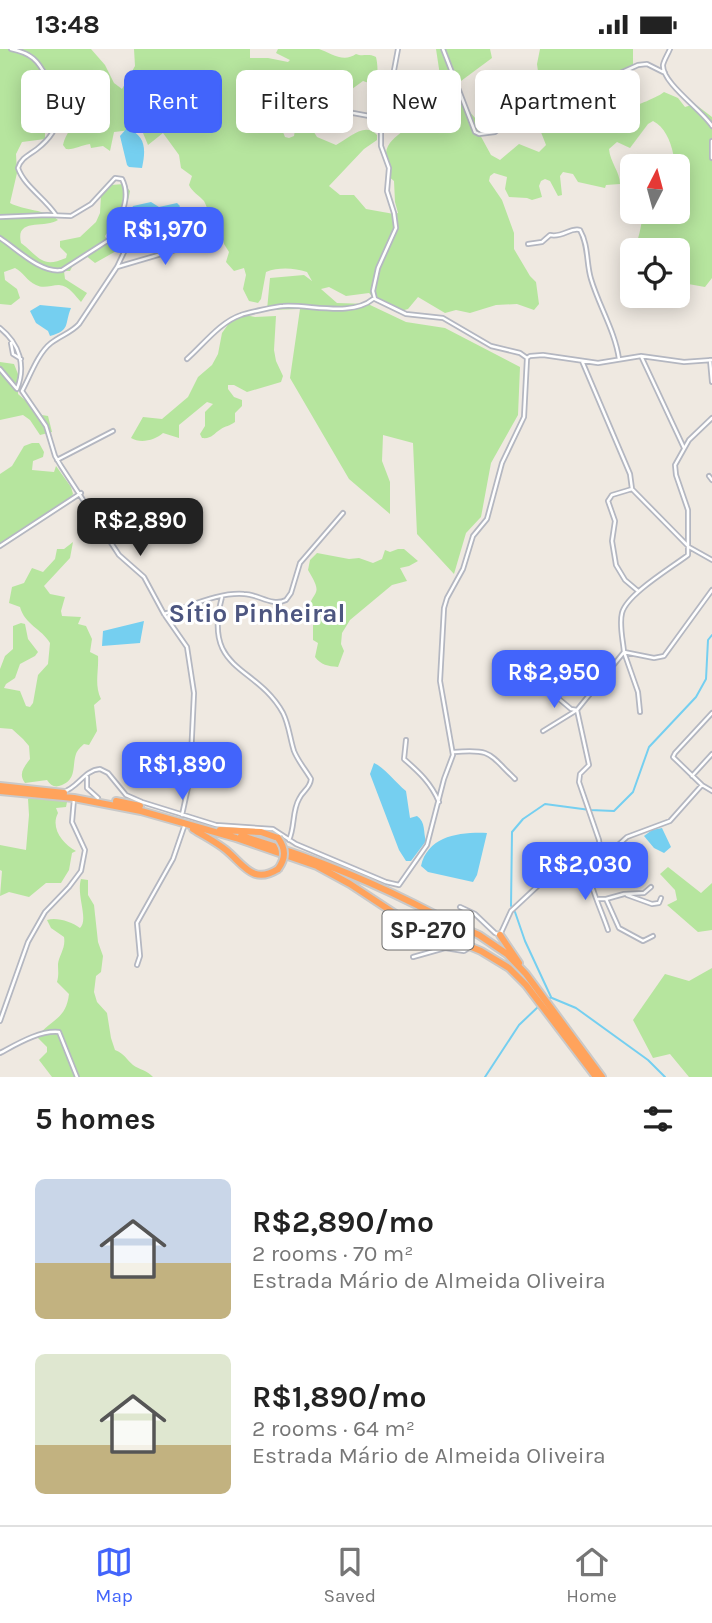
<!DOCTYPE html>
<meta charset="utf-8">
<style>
:root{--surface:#fff;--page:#f6f6f6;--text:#222;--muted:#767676;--line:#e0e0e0;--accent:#4264fb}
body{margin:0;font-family:Karla,sans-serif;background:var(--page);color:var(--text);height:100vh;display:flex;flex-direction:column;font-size:26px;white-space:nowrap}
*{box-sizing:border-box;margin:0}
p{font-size:23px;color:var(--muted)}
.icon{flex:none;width:38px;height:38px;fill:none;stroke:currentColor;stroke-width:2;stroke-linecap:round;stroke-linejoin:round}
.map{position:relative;height:1028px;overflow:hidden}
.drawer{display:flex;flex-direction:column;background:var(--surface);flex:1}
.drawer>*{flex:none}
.guide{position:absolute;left:21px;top:21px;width:670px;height:63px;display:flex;gap:14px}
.needle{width:46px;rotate:6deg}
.controls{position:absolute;left:620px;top:105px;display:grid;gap:14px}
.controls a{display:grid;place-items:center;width:70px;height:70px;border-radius:10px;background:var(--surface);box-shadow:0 4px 18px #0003;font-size:35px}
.price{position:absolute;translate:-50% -60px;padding:0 16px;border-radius:14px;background:var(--accent);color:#fff;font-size:23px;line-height:46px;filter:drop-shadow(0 2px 4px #0008)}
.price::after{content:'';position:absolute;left:50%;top:42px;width:21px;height:16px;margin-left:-10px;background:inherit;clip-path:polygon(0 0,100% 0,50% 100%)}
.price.current{background:#222;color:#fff}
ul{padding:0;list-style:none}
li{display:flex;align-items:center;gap:21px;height:175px;padding:0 35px}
li span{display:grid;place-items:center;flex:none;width:196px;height:140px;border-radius:10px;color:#555}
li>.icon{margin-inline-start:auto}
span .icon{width:84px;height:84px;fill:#fffc;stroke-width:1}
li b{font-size:30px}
h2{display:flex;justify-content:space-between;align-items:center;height:84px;padding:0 35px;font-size:30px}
.chip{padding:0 24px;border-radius:10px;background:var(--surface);box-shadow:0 4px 18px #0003;font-size:24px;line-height:63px}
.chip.current{background:var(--accent);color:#fff}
.status{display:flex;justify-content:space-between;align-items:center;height:49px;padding:0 35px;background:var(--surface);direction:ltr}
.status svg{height:19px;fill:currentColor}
.tab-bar{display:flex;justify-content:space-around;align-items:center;height:98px;border-top:2px solid var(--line);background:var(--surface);font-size:19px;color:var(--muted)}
.tab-bar a{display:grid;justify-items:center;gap:4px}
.tab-bar .current{color:var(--accent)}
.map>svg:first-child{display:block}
.green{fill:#b6e59e}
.water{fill:#75cff0}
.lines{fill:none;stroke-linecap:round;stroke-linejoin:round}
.stream{stroke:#75cff0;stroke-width:2}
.street-casing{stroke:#b4b7c1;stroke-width:6}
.highway-casing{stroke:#c9c9c9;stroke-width:10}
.street{stroke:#fff;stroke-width:2.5}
.highway{stroke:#ffa35c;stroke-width:6}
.highway-bridge-casing{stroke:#c9c9c9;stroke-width:10;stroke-linecap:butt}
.highway-bridge{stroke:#ffa35c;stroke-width:6}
.labels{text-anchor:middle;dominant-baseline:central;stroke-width:6;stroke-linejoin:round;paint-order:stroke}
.shield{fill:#fff;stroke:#6d6d6d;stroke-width:2}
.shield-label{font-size:23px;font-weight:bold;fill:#2e2e2e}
.neighbourhood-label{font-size:26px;font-weight:bold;fill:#4d5680;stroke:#fff}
</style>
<div class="status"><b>13:48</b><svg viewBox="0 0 49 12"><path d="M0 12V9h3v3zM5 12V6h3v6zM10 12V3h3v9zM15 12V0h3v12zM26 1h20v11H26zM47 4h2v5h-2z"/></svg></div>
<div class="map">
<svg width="712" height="1028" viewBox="0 0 712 1028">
<rect width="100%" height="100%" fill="#efe9e1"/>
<path class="green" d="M0,0H91L105,16L114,34L122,40L135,17L134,0H250V9H268L288,13L290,11L276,4L278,0C290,0 307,0 319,0C331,4 343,14 356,5C362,8 368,4 376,8C378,17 379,29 372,35L363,32L352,40L345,38L338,40L326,33L281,28L274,35L273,45L269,47L268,56L272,75L281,78L285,88L289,89L294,87L296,75L301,74L312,80L317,88L336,96C348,90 365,72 377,86V91L364,100L329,137L340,146H354L366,160L394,165L398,164L395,153L394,132L388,127C388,119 386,111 386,104C388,85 419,77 427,60L423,55L428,44L441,33L436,0H490L492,9L461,32L459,37L469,62L476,70L479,84L491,106L500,111L519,95L539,103L546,96L537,73L538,62L529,49L534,34L539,30L537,15L540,0H633V19L623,25L589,37L588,50L594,59C598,60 624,60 628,59C634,58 660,47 664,43L678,49L685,58L695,55L712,68V229L705,238L677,233V201H634C638,192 643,173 642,163H677C677,138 679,85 653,72L648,75L630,99L617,93L609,100C610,113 620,123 620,135L606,136L605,139L578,133L573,125L563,123L560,127L562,146L558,147L550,132L545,130L541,132L539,137L542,148L532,151L527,149L509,148L505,140L507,128L494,124L490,127L489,132L502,151L514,184V200L530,227L536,233L539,255L534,261L517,255L496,256L470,264L456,261L445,264L418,248L408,260L401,262L375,250L369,244L346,247L329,238L321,240L337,254L368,255L406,273L445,279L520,318L518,366L491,414L481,468L466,484L454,525L417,485L413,394L383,386L382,412L390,433V465L349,430L290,329L300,260L267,261L270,229L304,226L312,232L307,223C294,219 279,218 266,223L261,250L258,254L249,252L243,240L246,226L244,219L234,222L226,213L229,203L224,195L222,186L202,177L210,168C208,163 207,157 204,152C199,146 192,143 189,136L192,127L181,119L179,106L163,84L148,96L143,84L144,75L137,71L131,81L114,83L110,102L103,97L91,99L90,95C81,96 74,101 66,100L63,96C65,86 75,71 83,65L78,48L74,45L67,51L63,63L45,75V90L22,93L16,105L17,124L10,154C25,162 45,160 58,171C45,180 15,168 21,194C39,207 41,220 66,209L67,205L60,198V192L80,188L96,173L100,164L101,146L111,136L124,135L130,142C128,160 115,173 105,187L109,195L118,197V201L95,214L85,206L74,214L70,222H64L65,230L87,244L81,253C75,247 70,237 59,236C51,236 44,240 36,236C27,232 23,223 15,219L4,223L5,231L17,240L20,249L11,256L0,255Z
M240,265L255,268L276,267L274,301L276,312L283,327L281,333L247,343L234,336H228V340L234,348L242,351V357L235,364V373C230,377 225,377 221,380C213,385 212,390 202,389L200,385L205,377V363L213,355L207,353L179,376V389L163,384C155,391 141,395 131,389L143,368L162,370L188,348L198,328L212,316L218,305L222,284L234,267Z
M0,313L14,315L18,325V345L42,366L48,367L52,383L40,386L30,371L23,366L0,371Z
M32,394H39L44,403L43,408L33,412L32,421L54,423L56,417L71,438L73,445L67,453L19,486L0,496V425L12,417L24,397Z
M73,493L70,509L44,537L50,545L65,548L61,562L62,567L81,568L78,575L86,577L92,590L90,603L98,607C99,622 94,636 101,650L94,656L97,682L89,696L84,695C80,699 78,700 76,705C72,716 77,730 62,736C55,739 51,737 47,731L25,734C18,725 24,718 30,710L29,697L23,690L12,680L0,679V620L5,607L13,600V577L21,574L25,575L28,590L38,603L35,607L20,615L15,629L6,635L4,639L20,642L26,657L30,658L33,654L38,626L48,615L50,594C41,579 25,576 20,558L9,554L12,538L24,534L32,519L43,523L55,510L57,500H64Z
M398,500H404L418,512L409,517L400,519L407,532L392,536L350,571L342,584L341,595L344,602L338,618C328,617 321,616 315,608L318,594L313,591V572L308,563C312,539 325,549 308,521L310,511L317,504L349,510L359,509L373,514L382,510L385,501L390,503Z
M36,746L67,753L66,758L56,759L58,764C50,779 63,795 76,802L72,804L69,821L61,834H46L29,848L9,843L0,847L2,822L0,821V796L26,801L29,766L28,750Z
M668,818L701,844L712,834V881L698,883L667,856L677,851L675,841L660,825Z
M81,830L88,831V846L94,856L98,893L103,907L101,923L96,927L94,943L97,953L107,964L111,989L115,1001C125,1005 126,1010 133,1016C140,1021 147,1021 153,1028H52L39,1011L47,1003V998L37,988C51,970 66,971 69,945L57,933C59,926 58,922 58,915C59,906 66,899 64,888L51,879L47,871C57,868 72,873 80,879C89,870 76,847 81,830Z
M712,919V1028H689L670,1005L653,1009L633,971L665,925L689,932Z"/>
<path class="water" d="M127,79C146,87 146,100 142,119L129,118L127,116L120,87Z
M151,153L159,158L177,154L180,157C169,178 149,180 130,192L120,180L133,157Z
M40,256L71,259C64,276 71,281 50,287L48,282L36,274L30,262Z
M144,572L140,594L102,597L103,582Z
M374,714C384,718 396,734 406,742L410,769L417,767C426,773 423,783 426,792L411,812H406L399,801L370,725Z
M662,779L671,798L664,804L654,799L644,787L652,781Z
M487,784L477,826L473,833L428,823L421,817C428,787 459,783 487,784Z"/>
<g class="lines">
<path class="stream" d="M511,857L512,783L523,770L545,755L590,761L614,762L633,743L649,698L696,648L706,630L708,591L712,586
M515,863L525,892L551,948L548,951
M552,949L576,959L648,1011L665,1028
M485,1028L519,976L540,956"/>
<defs>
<path id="street" d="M11,0C31,4 38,11 47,29C63,57 64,79 37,100C29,106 21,109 18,119C24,137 45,149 56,166
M398,0L392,32L381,55V97L389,119L387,142L394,164L396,179L378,219L373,242L375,250L406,265L443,269L491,297L520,304L527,309L530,307L543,306L598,314L641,307L684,313L712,311
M443,0L475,83L479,85L495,83L517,65L543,64L576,44L638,16L647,15L665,24
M670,0C668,5 664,11 663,16C662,34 702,61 712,77
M289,65L298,59L327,57L353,64L380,69
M712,92V109
M0,168L47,166L71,167L91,155L115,129L122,130C132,149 119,168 115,187L62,221C41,225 17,200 0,189
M115,187L122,191L126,199L117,218L79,275C71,284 61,286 51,294C38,304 30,327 22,342L46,377L55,407L61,417L119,506L144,528L164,565L187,598L194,644L190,729L182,766
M528,195L542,193L550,186C563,189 570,178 580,181C589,197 586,214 591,230C599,257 615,282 619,310
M117,218L206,192
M0,279C20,295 26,317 17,340
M11,294L13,305L21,310
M641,307L684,399
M187,310C203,296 220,273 241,266C246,264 278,257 283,257C309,255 352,268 373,250
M710,311L712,333
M582,312L630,425L632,440L689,498L712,511
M0,320L16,339
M57,411L113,382
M709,427L712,431
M632,440L612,446L608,452L615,472L612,492L616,516L625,531L638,542
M0,497L81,444
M222,548C202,623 256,615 283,664C289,676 290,690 294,702C298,712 305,720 311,730C310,740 303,741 299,750C292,762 295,778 289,791
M164,565C189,558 218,543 244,545C258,545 272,558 286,551L291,544L300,514L343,464
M540,634L571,660L577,661
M640,663L638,643L624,603L654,609L664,607L712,541
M712,664L675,704L673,708L702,736L712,742
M543,682L577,661
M406,691L404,710C419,723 431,734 439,753
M454,703C492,700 488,704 515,730
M692,727L712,705
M87,728V739L98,749
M63,743C78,739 84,721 100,720L108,724L126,746L142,753L216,776L273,780L296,795L386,833L399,836L427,796L444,730L453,706L440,632L444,559L447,549L463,520L473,487L487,470L502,414L524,368L527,309
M597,812L600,799L599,791L579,733L580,725L589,716L577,661L624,603C623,591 619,576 622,564C627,545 671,519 688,506V461L676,426L675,416L689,391L712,369
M587,818C591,841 601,860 608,881
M627,846L652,855L659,854L661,849
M598,850H606L624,845L644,844L651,838
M606,850L619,879L643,892L653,887
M460,858L475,865L495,884L500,886L511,862L542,833L570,819L587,818L606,807L627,788L670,772L702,736
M413,908L445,899L464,902L469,899
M137,916L140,907L137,874L173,810L185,775
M0,972L28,893L45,863L69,838L81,822L85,801L72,773L74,750
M0,1004C17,995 40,981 59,983L77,1028"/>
<path id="highway" d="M0,737L64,744
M0,742L74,749L141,762L236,789L317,817L350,835L400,868L481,902L509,919L526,936L596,1028
M116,752L140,757
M193,780C204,787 216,793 226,801C244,816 253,836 278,820
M220,781L261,783L278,789
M241,787C309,807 374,833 436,866
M444,870L479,886L507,905L526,925L602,1028
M500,886L519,914"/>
</defs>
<use href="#street" class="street-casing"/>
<use href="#highway" class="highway-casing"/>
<use href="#street" class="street"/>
<use href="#highway" class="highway"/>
<defs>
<path id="highway-bridge" d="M278,789C286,800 286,809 278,820"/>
</defs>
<use href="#highway-bridge" class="highway-bridge-casing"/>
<use href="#highway-bridge" class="highway-bridge"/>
</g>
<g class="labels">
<rect class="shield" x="382.5" y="861.5" width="91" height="39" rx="5"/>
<g class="shield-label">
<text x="428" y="881">SP-270</text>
</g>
<g class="neighbourhood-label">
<text x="257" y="564">Sítio Pinheiral</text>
</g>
</g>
</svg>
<div class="controls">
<a><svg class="needle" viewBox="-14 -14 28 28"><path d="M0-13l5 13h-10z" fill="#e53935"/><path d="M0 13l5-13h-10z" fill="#767676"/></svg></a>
<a><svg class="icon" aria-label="locate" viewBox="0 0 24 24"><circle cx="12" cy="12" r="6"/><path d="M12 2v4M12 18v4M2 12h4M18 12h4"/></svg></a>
</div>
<b class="price" style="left:165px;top:218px">R$1,970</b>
<b class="price current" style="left:140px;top:509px">R$2,890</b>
<b class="price" style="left:554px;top:661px">R$2,950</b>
<b class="price" style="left:182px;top:753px">R$1,890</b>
<b class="price" style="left:585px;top:853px">R$2,030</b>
<div class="guide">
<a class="chip">Buy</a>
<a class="chip current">Rent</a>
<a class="chip">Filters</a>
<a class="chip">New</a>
<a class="chip">Apartment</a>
</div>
</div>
<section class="drawer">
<h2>5 homes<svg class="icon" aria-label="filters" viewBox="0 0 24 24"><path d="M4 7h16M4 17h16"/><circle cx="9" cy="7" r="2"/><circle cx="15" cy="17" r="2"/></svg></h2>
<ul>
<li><span style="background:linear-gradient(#c9d6e8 60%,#c2b280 0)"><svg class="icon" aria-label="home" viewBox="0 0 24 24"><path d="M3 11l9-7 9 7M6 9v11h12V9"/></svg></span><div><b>R$2,890/mo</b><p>2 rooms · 70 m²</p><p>Estrada Mário de Almeida Oliveira</p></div></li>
<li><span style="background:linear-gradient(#dfe7d0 65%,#c2b280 0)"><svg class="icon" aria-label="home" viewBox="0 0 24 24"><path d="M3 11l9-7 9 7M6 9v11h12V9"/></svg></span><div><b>R$1,890/mo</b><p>2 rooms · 64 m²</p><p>Estrada Mário de Almeida Oliveira</p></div></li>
</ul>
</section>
<nav class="tab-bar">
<a class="current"><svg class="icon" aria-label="map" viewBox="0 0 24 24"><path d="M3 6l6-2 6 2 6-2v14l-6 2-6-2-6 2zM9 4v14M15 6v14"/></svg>Map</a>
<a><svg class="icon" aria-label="saved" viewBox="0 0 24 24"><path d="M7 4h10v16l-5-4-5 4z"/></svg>Saved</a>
<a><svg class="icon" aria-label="home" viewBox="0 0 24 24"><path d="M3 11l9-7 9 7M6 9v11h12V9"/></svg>Home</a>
</nav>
